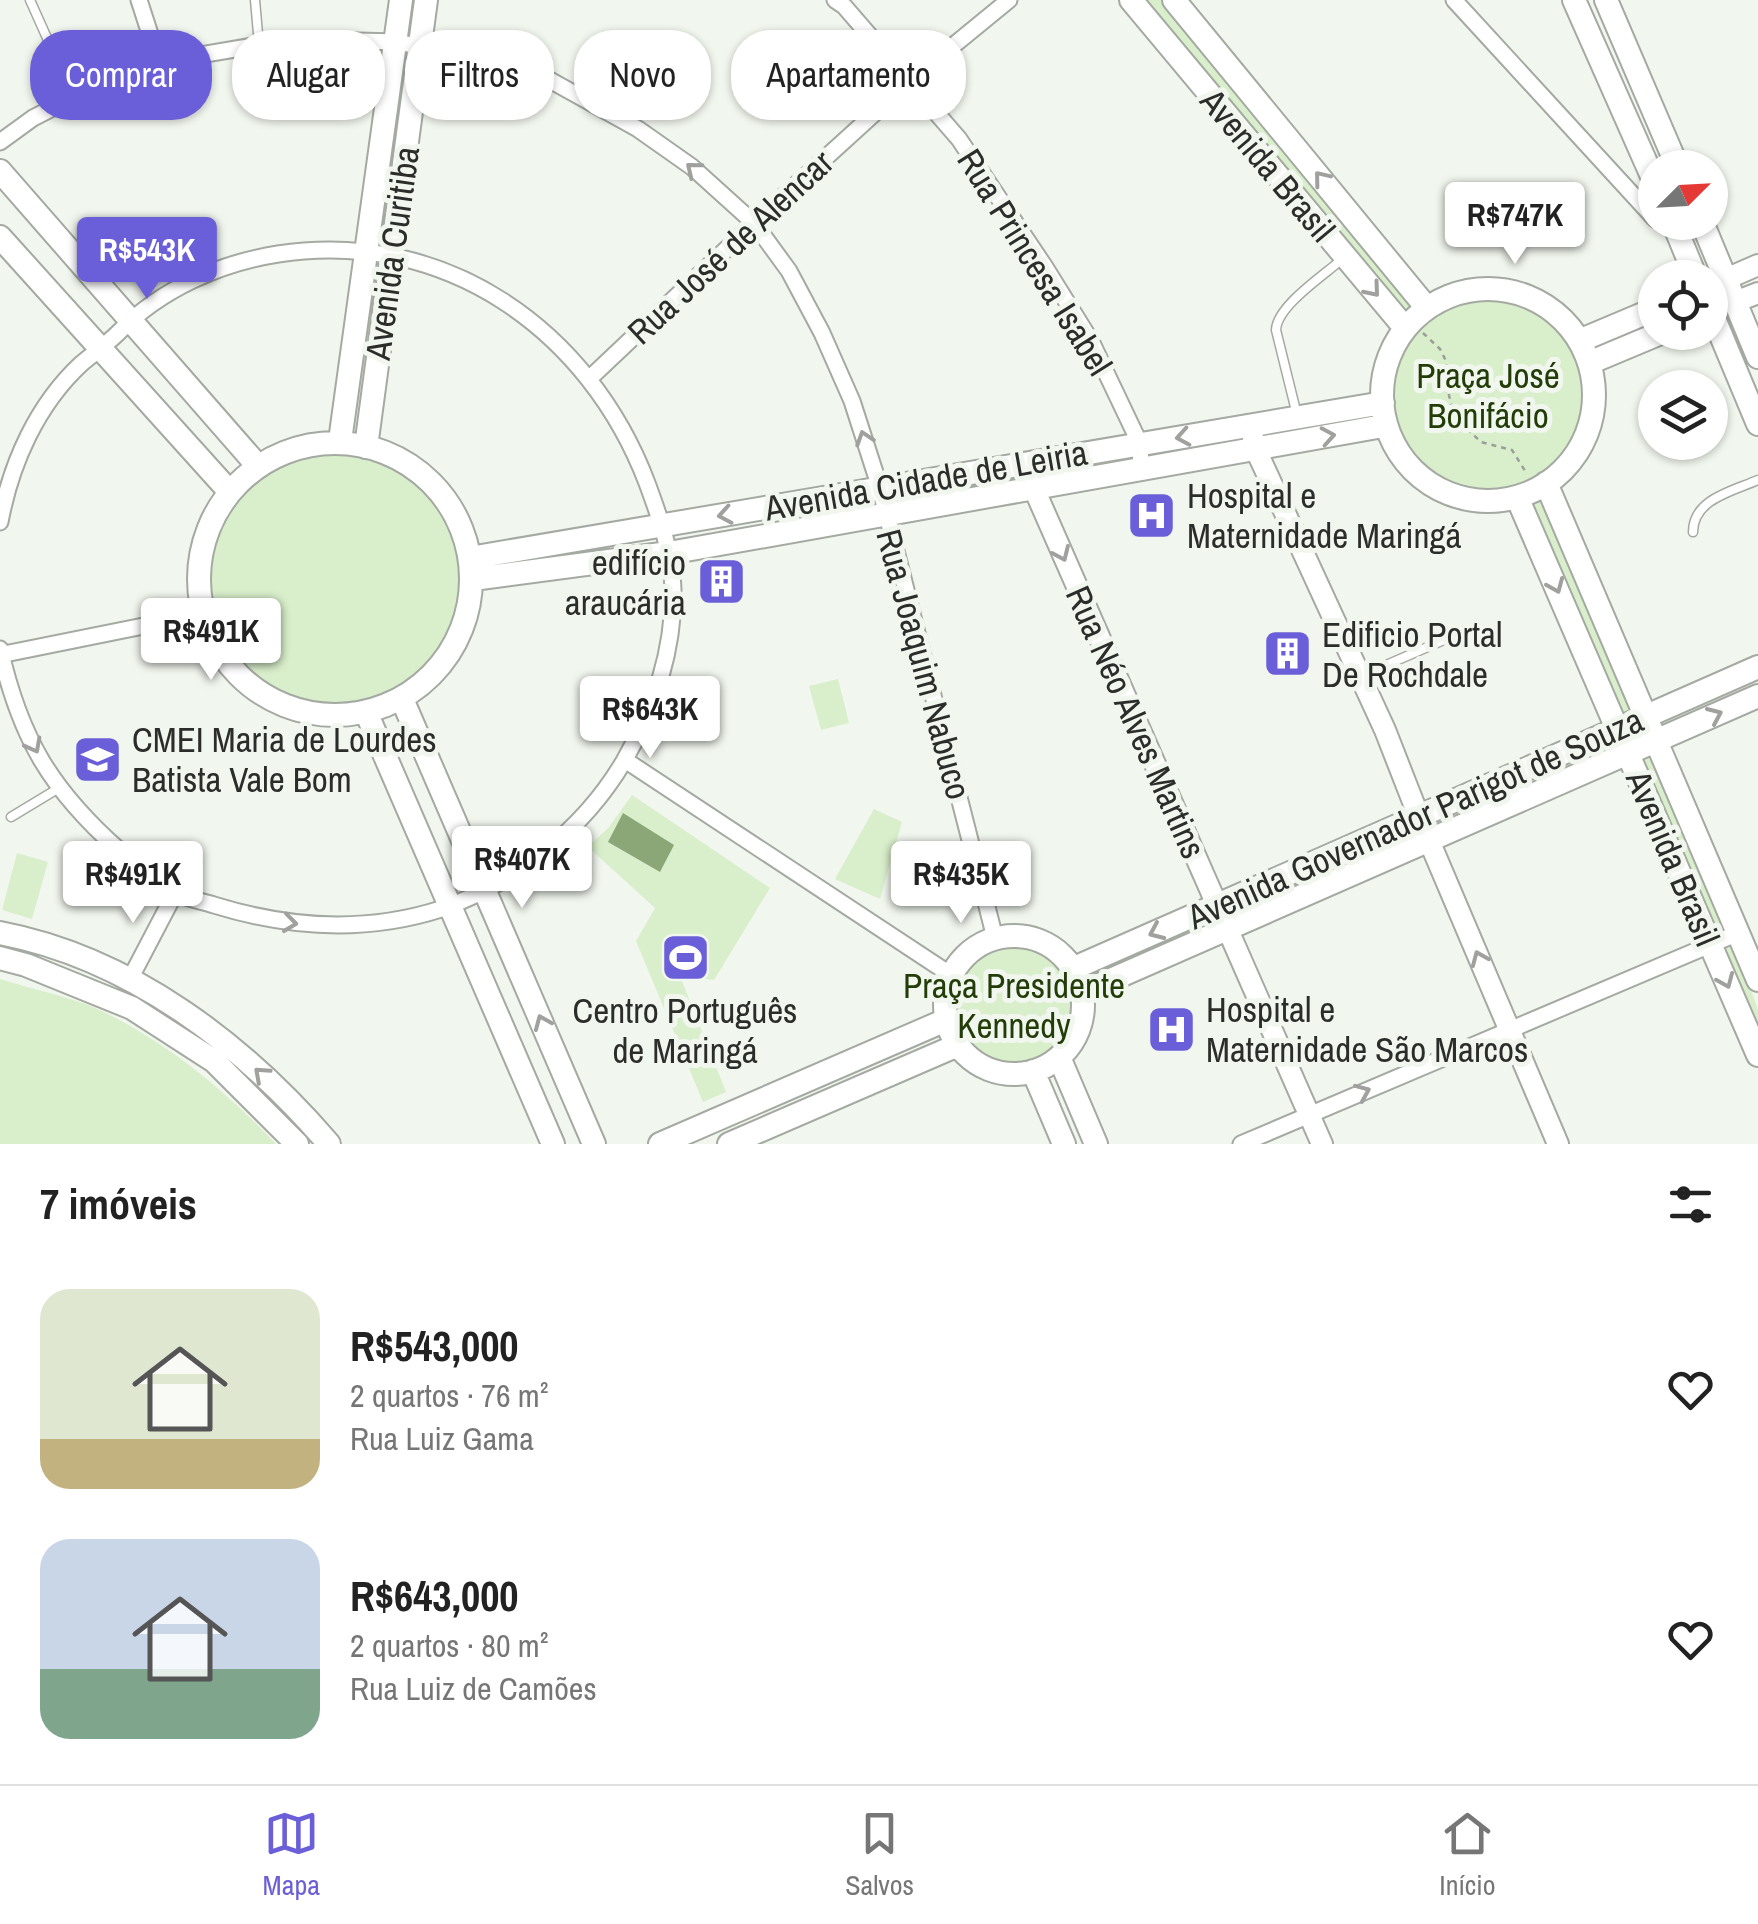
<!DOCTYPE html>
<html lang="pt">
<meta charset="utf-8">
<style>
:root{--surface:#fff;--page:#f6f6f6;--text:#222;--muted:#767676;--line:#e0e0e0;--accent:#6a5fd8}
body{margin:0;font-family:"Archivo Narrow",sans-serif;background:var(--page);color:var(--text);height:100vh;display:flex;flex-direction:column;font-size:38px;white-space:nowrap}
*{box-sizing:border-box;margin:0}
p{font-size:32px;color:var(--muted)}
.icon{flex:none;width:55px;height:55px;fill:none;stroke:currentColor;stroke-width:2;stroke-linecap:round;stroke-linejoin:round}
.map{position:relative;height:1144px;overflow:hidden}
.drawer{display:flex;flex-direction:column;background:var(--surface);flex:1}
.drawer>*{flex:none}
.guide{position:absolute;left:30px;top:30px;width:1000px;height:90px;display:flex;gap:20px}
.needle{width:65px;rotate:66deg}
.controls{position:absolute;left:1638px;top:150px;display:grid;gap:20px}
.controls a{display:grid;place-items:center;width:90px;height:90px;border-radius:50%;background:var(--surface);box-shadow:0 2px 8px #0004;font-size:50px}
.price{position:absolute;translate:-50% -85px;padding:0 22px;border-radius:10px;background:#fff;color:#222;font-size:32px;line-height:65px;filter:drop-shadow(0 2px 5px #0008)}
.price::after{content:'';position:absolute;left:50%;top:60px;width:30px;height:22px;margin-left:-15px;background:inherit;clip-path:polygon(0 0,100% 0,50% 100%)}
.price.selected{background:var(--accent);color:#fff}
ul{padding:0;list-style:none}
li{display:flex;align-items:center;gap:30px;height:250px;padding:0 40px}
li span{display:grid;place-items:center;flex:none;width:280px;height:200px;border-radius:30px;color:#555}
li>.icon{margin-inline-start:auto}
span .icon{width:120px;height:120px;fill:#fffc;stroke-width:1}
li b{font-size:42px}
h2{display:flex;justify-content:space-between;align-items:center;height:120px;padding:0 40px;font-size:42px}
.pill{padding:0 35px;border-radius:40px;background:var(--surface);box-shadow:0 2px 8px #0004;font-size:35px;line-height:90px}
.pill.selected{background:var(--accent);color:#fff}
.menu{display:flex;justify-content:space-around;align-items:center;height:140px;border-top:2px solid var(--line);background:var(--surface);font-size:28px;color:var(--muted)}
.menu a{display:grid;justify-items:center;gap:5px}
.menu .selected{color:var(--accent)}
.map>svg:first-child{display:block}
.green{fill:#d9efcb}
.water{fill:#8ba778}
.lines{fill:none;stroke-linecap:round;stroke-linejoin:round}
.service-casing{stroke:#a4a9a2;stroke-width:11}
.minor-casing{stroke:#a4a9a2;stroke-width:19}
.tertiary-casing{stroke:#a4a9a2;stroke-width:24}
.secondary-casing{stroke:#a4a9a2;stroke-width:26}
.path{stroke:#9b9e99;stroke-width:2.5;stroke-dasharray:5 5;stroke-linecap:butt}
.service{stroke:#fff;stroke-width:8}
.minor{stroke:#fff;stroke-width:15}
.tertiary{stroke:#fff;stroke-width:20}
.secondary{stroke:#fff;stroke-width:22}
.oneway{stroke:#a0a09f}
.labels{text-anchor:middle;dominant-baseline:central;stroke-width:10;stroke-linejoin:round;paint-order:stroke}
.street-label{font-size:35px;fill:#2b2d2a;stroke:#f1f6ee}
.park-label{font-size:35px;fill:#233d09;stroke:#f1f6ee}
.poi-label{font-size:35px;fill:#2b2d2a;stroke:#f1f6ee;text-anchor:start}
</style>
<div class="map">
<svg width="1758" height="1144" viewBox="0 0 1758 1144">
<rect width="100%" height="100%" fill="#f1f6ee"/>
<path class="green" d="M1138,0H1161L1420,312C1441,298 1467,287 1493,289C1571,293 1618,383 1579,450C1570,464 1559,473 1546,483L1638,720L1622,727L1523,495C1513,497 1502,500 1492,501C1453,503 1417,479 1396,447C1392,441 1386,434 1384,427C1381,421 1382,411 1383,404C1384,371 1390,354 1407,325Z
M199 579a136 136 0 1 1 272 0a136 136 0 1 1-272 0Z
M838,679L849,723L821,730L809,686Z
M1649,745L1732,936L1758,1010V1036L1634,751Z
M632,795L770,888L714,980L680,976L726,1092L703,1102L636,941L655,908L588,847L609,827Z
M874,809L902,822L880,899L835,879Z
M17,853L48,862L32,919L2,910Z
M945 1005a69 69 0 1 1 138 0a69 69 0 1 1-138 0Z
M0,979C31,989 76,998 104,1012C169,1044 227,1092 276,1144H0Z"/>
<path class="water" d="M623,813L674,845L660,872L608,842Z"/>
<g class="lines">
<defs>
<path id="service" d="M30,0L73,96
M255,0L259,45
M1297,415L1276,330C1277,306 1323,276 1341,260
M1693,532C1693,499 1733,491 1758,480
M1361,676L1453,636
M11,817L59,788"/>
<path id="minor" d="M139,0L159,62
M835,0L844,6L959,139L1045,267L1091,341L1140,444L1141,468
M1454,0L1655,219
M0,142L33,118L111,78L159,62L259,45L319,40L397,42L474,57L539,74L638,129L692,167L754,223L789,271L822,333L852,401L880,488L995,938
M590,378L754,223L910,81L1009,0
M0,522C11,463 37,405 81,364C94,353 107,344 119,332C161,289 220,263 278,254C445,228 589,330 647,483C660,518 672,552 673,589C674,650 654,709 624,761C584,829 516,883 441,909C366,933 288,928 214,905C202,901 187,899 176,893C156,883 136,865 120,851C51,790 20,738 0,649
M0,655L203,614
M625,760L951,975
M130,979L175,893
M1241,1144L1738,933"/>
<path id="tertiary" d="M1726,279L1758,265
M1735,302L1758,293
M1250,425L1256,450L1385,730L1419,817L1558,1144
M1028,475L1322,1144"/>
<path id="secondary" d="M1131,0L1405,328
M1174,0L1427,308
M1574,0L1655,183
M1606,0L1678,168
M0,171L257,465
M1673,222L1696,278
M1702,222L1758,357
M0,237L229,491
M1382 395a106 106 0 1 1 212 0a106 106 0 1 1-212 0Z
M1710,309L1758,424
M1579,341L1655,309
M1589,363L1663,332
M340,441L401,0
M199 579a136 136 0 1 1 272 0a136 136 0 1 1-272 0Z
M366,447L426,0
M1546,483L1758,980
M1517,497L1758,1055
M470,558L1383,403
M473,579L669,553L1383,426
M402,699L594,1144
M366,712L553,1144
M0,933C131,958 244,1045 329,1144
M945 1005a69 69 0 1 1 138 0a69 69 0 1 1-138 0Z
M0,958L26,965L132,1008L214,1061L297,1144
M1072,969L1758,667
M1081,993L1758,696
M1059,1057L1096,1144
M1033,1071L1064,1144
M660,1144L946,1020
M729,1144L958,1045"/>
</defs>
<use href="#service" class="service-casing"/>
<use href="#minor" class="minor-casing"/>
<use href="#tertiary" class="tertiary-casing"/>
<use href="#secondary" class="secondary-casing"/>
<path class="path" d="M1423,333L1440,349L1446,361V382L1451,404L1464,426L1481,442L1512,450L1527,474"/>
<use href="#service" class="service"/>
<use href="#minor" class="minor"/>
<use href="#tertiary" class="tertiary"/>
<use href="#secondary" class="secondary"/>
</g>
<defs><path id="oneway-chevron" d="M-2-3.5L2.5 0L-2 3.5" fill="none" stroke-width="1.6" stroke-linecap="round" stroke-linejoin="round" transform="scale(2.5)"/></defs>
<g class="oneway">
<use href="#oneway-chevron" transform="translate(693 169) rotate(-141)"/>
<use href="#oneway-chevron" transform="translate(1321 178) rotate(-129)"/>
<use href="#oneway-chevron" transform="translate(1373 290) rotate(50)"/>
<use href="#oneway-chevron" transform="translate(1328 436) rotate(-10)"/>
<use href="#oneway-chevron" transform="translate(1183 437) rotate(170)"/>
<use href="#oneway-chevron" transform="translate(864 438) rotate(-108)"/>
<use href="#oneway-chevron" transform="translate(725 515) rotate(170)"/>
<use href="#oneway-chevron" transform="translate(1062 554) rotate(66)"/>
<use href="#oneway-chevron" transform="translate(1556 586) rotate(67)"/>
<use href="#oneway-chevron" transform="translate(1715 715) rotate(-24)"/>
<use href="#oneway-chevron" transform="translate(34 746) rotate(62)"/>
<use href="#oneway-chevron" transform="translate(290 923) rotate(7)"/>
<use href="#oneway-chevron" transform="translate(1156 932) rotate(156)"/>
<use href="#oneway-chevron" transform="translate(1479 958) rotate(-113)"/>
<use href="#oneway-chevron" transform="translate(1726 981) rotate(67)"/>
<use href="#oneway-chevron" transform="translate(542 1022) rotate(-113)"/>
<use href="#oneway-chevron" transform="translate(261 1074) rotate(-138)"/>
<use href="#oneway-chevron" transform="translate(1363 1092) rotate(-23)"/>
</g>
<defs>
<symbol id="hospital-square" viewBox="-11 -11 22 22"><rect x="-9" y="-9" width="18" height="18" rx="4" fill="#6a5fd8" stroke="#f1f6ee"/><path d="M-5-5h3v3.5h4V-5h3V5h-3V1.5h-4V5h-3Z" fill="#fff"/></symbol>
<symbol id="building-square" viewBox="-11 -11 22 22"><rect x="-9" y="-9" width="18" height="18" rx="4" fill="#6a5fd8" stroke="#f1f6ee"/><path d="M-4-6H4V6H1V3H-1V6H-4ZM-2.5-4.3h1.7v1.8h-1.7ZM.8-4.3h1.7v1.8H.8ZM-2.5-1h1.7V.8h-1.7ZM.8-1h1.7V.8H.8Z" fill="#fff"/></symbol>
<symbol id="school-square" viewBox="-11 -11 22 22"><rect x="-9" y="-9" width="18" height="18" rx="4" fill="#6a5fd8" stroke="#f1f6ee"/><path d="M0-5L7-2L0 1L-7-2ZM-4 1L0 2.5L4 1V4Q0 6-4 4Z" fill="#fff"/></symbol>
<symbol id="stadium-square" viewBox="-11 -11 22 22"><rect x="-9" y="-9" width="18" height="18" rx="4" fill="#6a5fd8" stroke="#f1f6ee"/><path d="M0-5a6.5 5 0 1 0 0 10a6.5 5 0 1 0 0-10ZM-3.5-1.8h7v3.6h-7Z" fill="#fff"/></symbol>
</defs>
<g fill-rule="evenodd">
<use href="#hospital-square" x="1124" y="488" width="55" height="55"/>
<use href="#building-square" x="694" y="554" width="55" height="55"/>
<use href="#building-square" x="1260" y="626" width="55" height="55"/>
<use href="#school-square" x="70" y="732" width="55" height="55"/>
<use href="#stadium-square" x="658" y="930" width="55" height="55"/>
<use href="#hospital-square" x="1144" y="1002" width="55" height="55"/>
</g>
<g class="labels">
<g class="street-label">
<text transform="translate(1268 165) rotate(50)">Avenida Brasil</text>
<text transform="translate(730 247) rotate(-43)">Rua José de Alencar</text>
<text transform="translate(392 253) rotate(-82)">Avenida Curitiba</text>
<text transform="translate(1035 262) rotate(58)">Rua Princesa Isabel</text>
<text transform="translate(926 480) rotate(-10)">Avenida Cidade de Leiria</text>
<text transform="translate(924 664) rotate(75)">Rua Joaquim Nabuco</text>
<text transform="translate(1136 722) rotate(66)">Rua Néo Alves Martins</text>
<text transform="translate(1415 818) rotate(-24)">Avenida Governador Parigot de Souza</text>
<text transform="translate(1673 858) rotate(67)">Avenida Brasil</text>
</g>
<g class="park-label">
<text x="1488" y="375">Praça José<tspan x="1488" dy="40">Bonifácio</tspan></text>
<text x="1014" y="985">Praça Presidente<tspan x="1014" dy="40">Kennedy</tspan></text>
</g>
<g class="poi-label">
<text x="1187" y="495">Hospital e<tspan x="1187" dy="40">Maternidade Maringá</tspan></text>
<text x="686" y="562" text-anchor="end">edifício<tspan x="686" dy="40">araucária</tspan></text>
<text x="1322" y="634">Edificio Portal<tspan x="1322" dy="40">De Rochdale</tspan></text>
<text x="132" y="739">CMEI Maria de Lourdes<tspan x="132" dy="40">Batista Vale Bom</tspan></text>
<text x="1206" y="1009">Hospital e<tspan x="1206" dy="40">Maternidade São Marcos</tspan></text>
<text x="685" y="1010" text-anchor="middle">Centro Português<tspan x="685" dy="40">de Maringá</tspan></text>
</g>
</g>
</svg>
<div class="controls">
<a><svg class="needle" viewBox="-14 -14 28 28"><path d="M0-13l5 13h-10z" fill="#e53935"/><path d="M0 13l5-13h-10z" fill="#767676"/></svg></a>
<a><svg class="icon" aria-label="locate" viewBox="0 0 24 24"><circle cx="12" cy="12" r="6"/><path d="M12 2v4M12 18v4M2 12h4M18 12h4"/></svg></a>
<a><svg class="icon" aria-label="layers" viewBox="0 0 24 24"><path d="M12 4l9 5-9 5-9-5zM3 14l9 5 9-5"/></svg></a>
</div>
<b class="price" style="left:1515px;top:267px">R$747K</b>
<b class="price selected" style="left:147px;top:302px">R$543K</b>
<b class="price" style="left:211px;top:683px">R$491K</b>
<b class="price" style="left:650px;top:761px">R$643K</b>
<b class="price" style="left:522px;top:911px">R$407K</b>
<b class="price" style="left:133px;top:926px">R$491K</b>
<b class="price" style="left:961px;top:926px">R$435K</b>
<div class="guide">
<a class="pill selected">Comprar</a>
<a class="pill">Alugar</a>
<a class="pill">Filtros</a>
<a class="pill">Novo</a>
<a class="pill">Apartamento</a>
</div>
</div>
<section class="drawer">
<h2>7 imóveis<svg class="icon" aria-label="filters" viewBox="0 0 24 24"><path d="M4 7h16M4 17h16"/><circle cx="9" cy="7" r="2"/><circle cx="15" cy="17" r="2"/></svg></h2>
<ul>
<li><span style="background:linear-gradient(#dfe7d0 75%,#c2b280 0)"><svg class="icon" aria-label="home" viewBox="0 0 24 24"><path d="M3 11l9-7 9 7M6 9v11h12V9"/></svg></span><div><b>R$543,000</b><p>2 quartos · 76 m²</p><p>Rua Luiz Gama</p></div><svg class="icon" aria-label="heart" viewBox="0 0 24 24"><path d="M12 20l-8-8c-3-5 5-10 8-4 3-6 11-1 8 4z"/></svg></li>
<li><span style="background:linear-gradient(#c9d6e8 65%,#7fa58c 0)"><svg class="icon" aria-label="home" viewBox="0 0 24 24"><path d="M3 11l9-7 9 7M6 9v11h12V9"/></svg></span><div><b>R$643,000</b><p>2 quartos · 80 m²</p><p>Rua Luiz de Camões</p></div><svg class="icon" aria-label="heart" viewBox="0 0 24 24"><path d="M12 20l-8-8c-3-5 5-10 8-4 3-6 11-1 8 4z"/></svg></li>
</ul>
</section>
<nav class="menu">
<a class="selected"><svg class="icon" aria-label="map" viewBox="0 0 24 24"><path d="M3 6l6-2 6 2 6-2v14l-6 2-6-2-6 2zM9 4v14M15 6v14"/></svg>Mapa</a>
<a><svg class="icon" aria-label="saved" viewBox="0 0 24 24"><path d="M7 4h10v16l-5-4-5 4z"/></svg>Salvos</a>
<a><svg class="icon" aria-label="home" viewBox="0 0 24 24"><path d="M3 11l9-7 9 7M6 9v11h12V9"/></svg>Início</a>
</nav>
